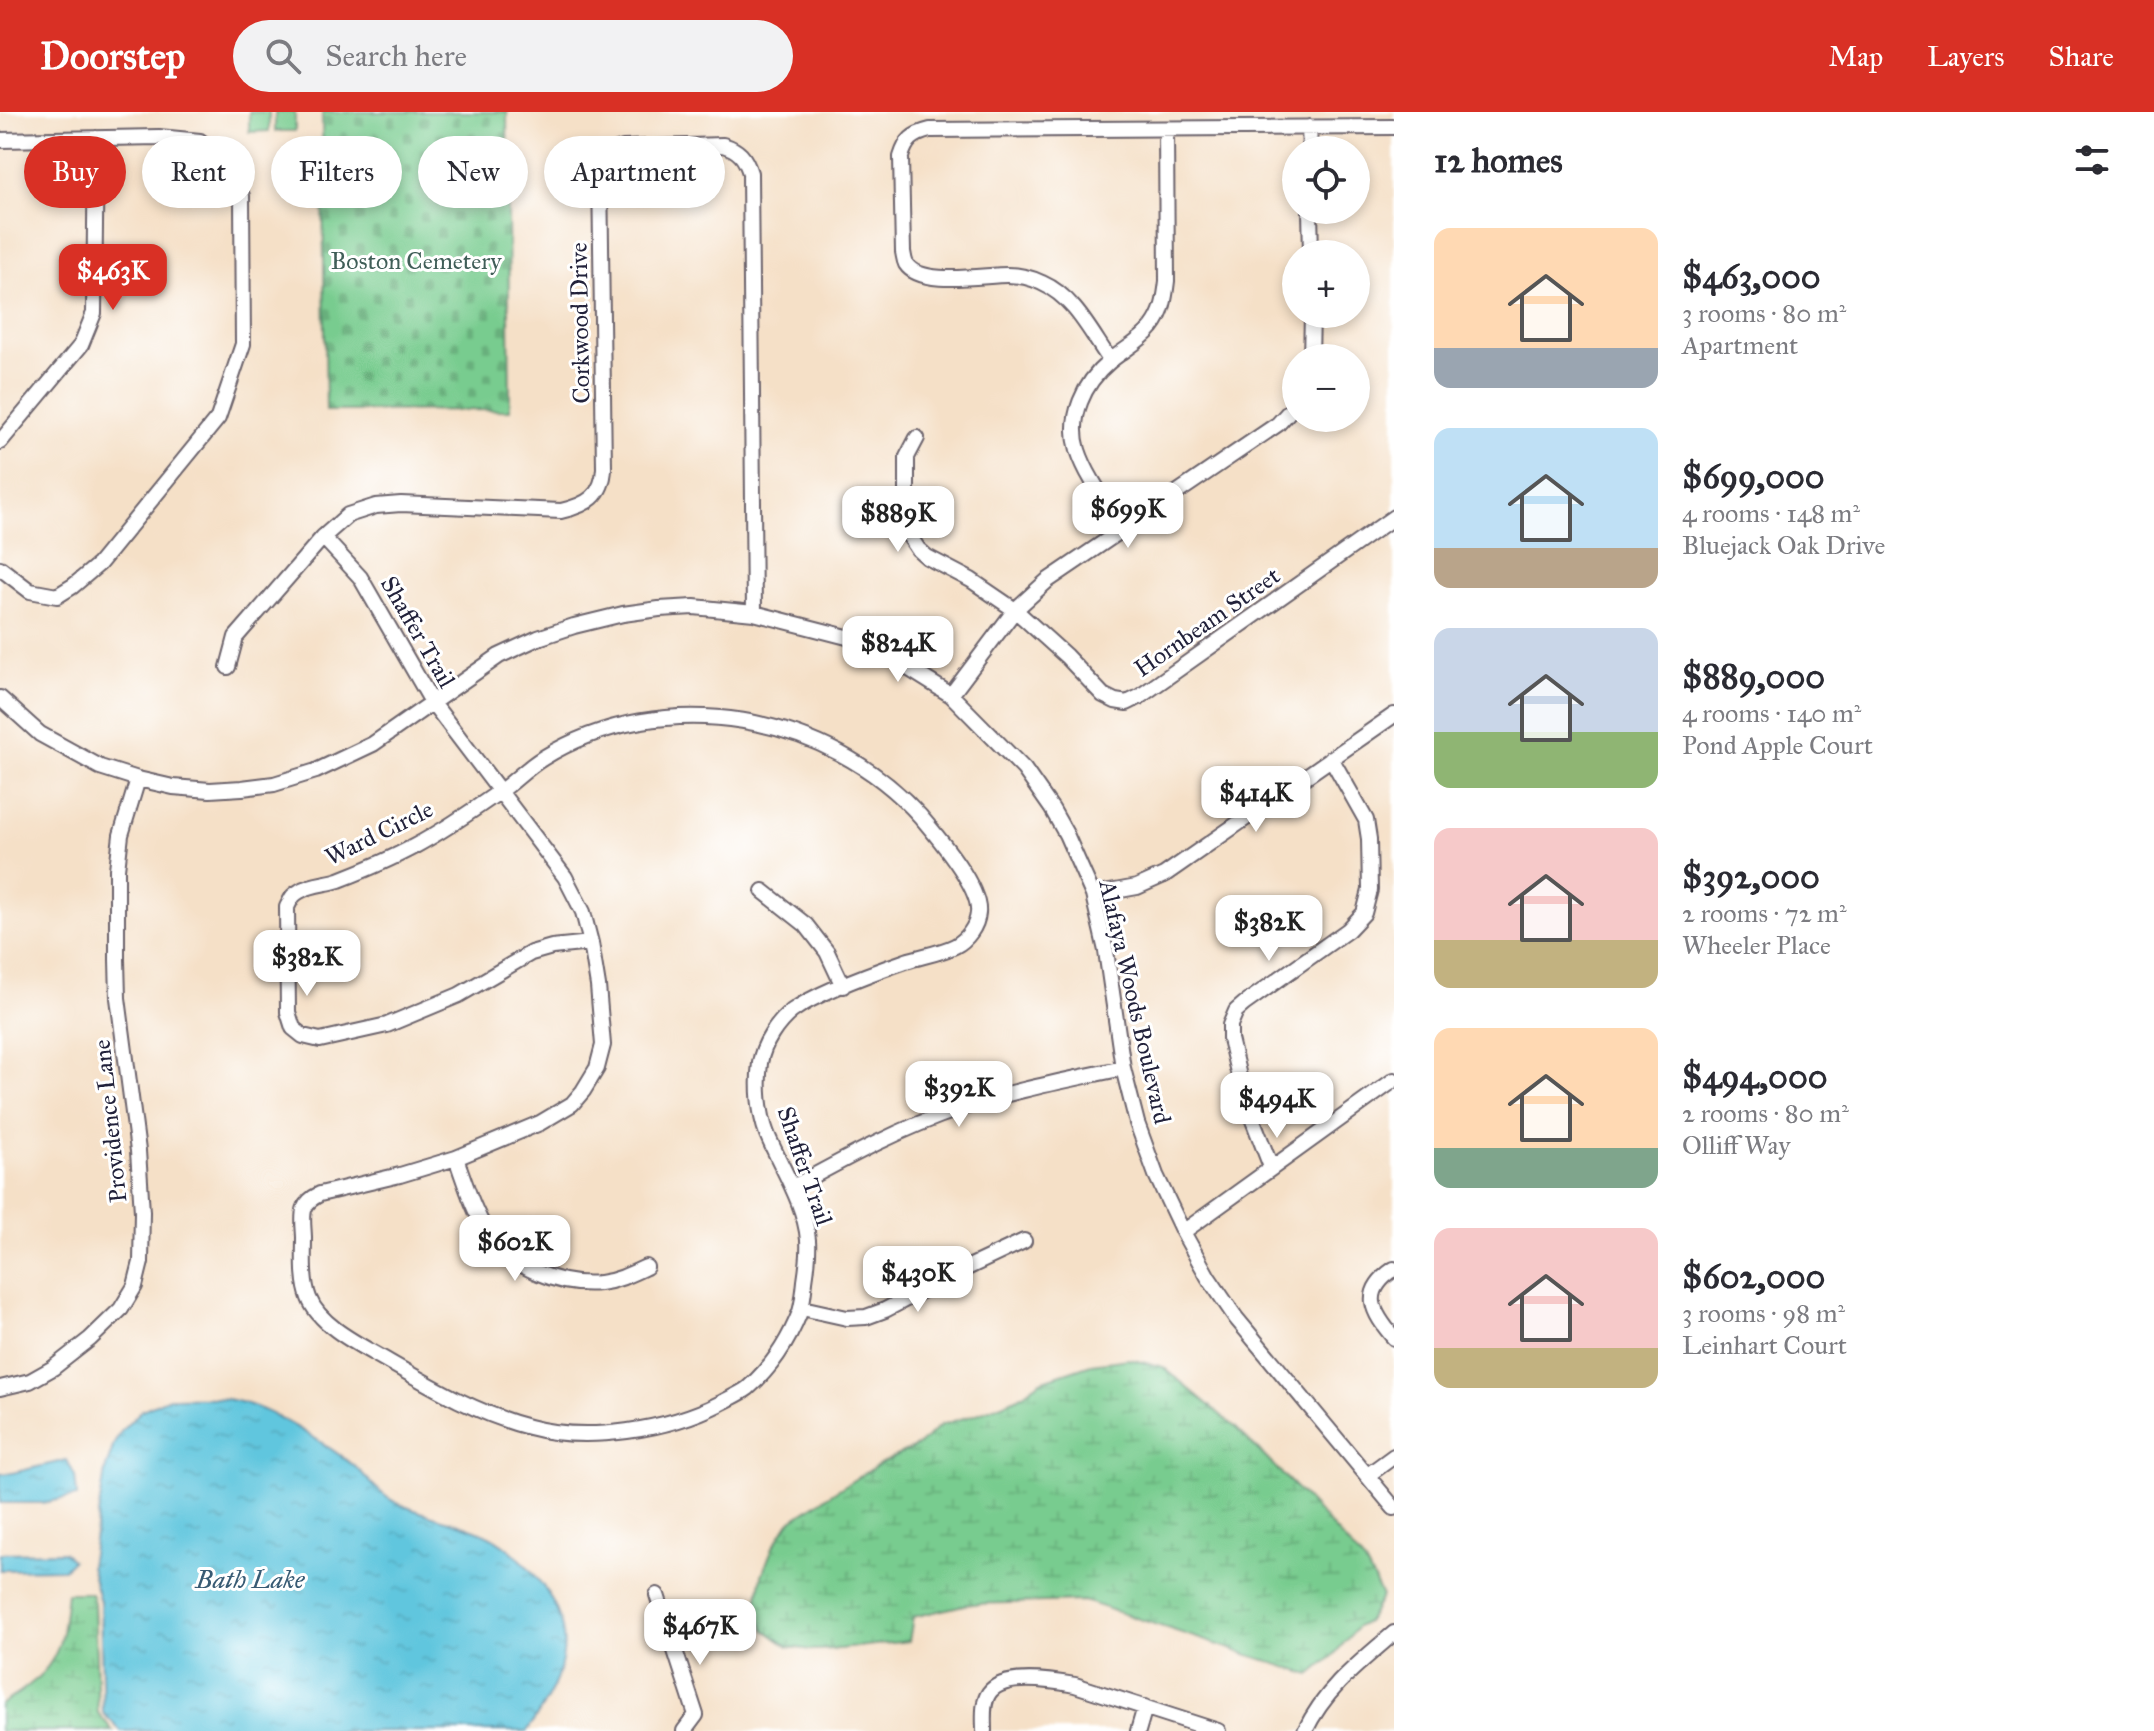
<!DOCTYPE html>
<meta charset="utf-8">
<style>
:root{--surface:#fff;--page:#f2f2f3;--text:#2b2b33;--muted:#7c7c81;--accent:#d93025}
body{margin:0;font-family:"IM FELL Great Primer",serif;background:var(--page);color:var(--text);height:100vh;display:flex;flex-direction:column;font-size:30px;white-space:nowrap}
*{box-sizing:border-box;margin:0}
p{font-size:26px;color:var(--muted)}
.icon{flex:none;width:44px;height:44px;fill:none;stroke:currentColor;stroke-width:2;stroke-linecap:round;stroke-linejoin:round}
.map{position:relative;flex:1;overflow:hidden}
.side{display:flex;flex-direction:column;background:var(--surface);width:760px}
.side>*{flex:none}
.hud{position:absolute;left:24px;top:24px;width:760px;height:72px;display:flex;gap:16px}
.controls{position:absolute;left:1282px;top:24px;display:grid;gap:16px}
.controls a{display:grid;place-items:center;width:88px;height:88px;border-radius:50%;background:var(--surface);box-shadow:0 4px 12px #0003;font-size:40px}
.price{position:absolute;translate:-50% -68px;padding:0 18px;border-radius:16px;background:#fff;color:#222;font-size:26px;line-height:52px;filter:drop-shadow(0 2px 4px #0008)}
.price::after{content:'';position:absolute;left:50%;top:48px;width:24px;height:18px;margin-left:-12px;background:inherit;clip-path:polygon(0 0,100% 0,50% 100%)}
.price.selected{background:var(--accent);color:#fff}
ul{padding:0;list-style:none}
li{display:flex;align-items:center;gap:24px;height:200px;padding:0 40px}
li span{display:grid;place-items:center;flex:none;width:224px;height:160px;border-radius:16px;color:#555}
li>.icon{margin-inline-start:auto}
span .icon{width:96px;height:96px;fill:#fffc;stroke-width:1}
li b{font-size:34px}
h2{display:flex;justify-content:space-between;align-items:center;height:96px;padding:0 40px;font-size:34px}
.pill{padding:0 28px;border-radius:36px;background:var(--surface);box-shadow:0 4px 12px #0003;font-size:28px;line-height:72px}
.pill.selected{background:var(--accent);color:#fff}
header{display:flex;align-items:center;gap:48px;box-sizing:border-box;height:112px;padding:0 40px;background:var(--accent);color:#fff}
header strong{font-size:38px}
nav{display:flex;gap:44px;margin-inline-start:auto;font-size:28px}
.search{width:560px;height:72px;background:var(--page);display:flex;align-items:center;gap:20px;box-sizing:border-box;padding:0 28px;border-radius:44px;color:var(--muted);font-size:30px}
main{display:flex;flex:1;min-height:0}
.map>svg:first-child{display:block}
.wetland{fill:url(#wetland-marsh);stroke:#4d7765;stroke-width:2}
.cemetery{fill:url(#cemetery-stones);stroke:#4d7765;stroke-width:2}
.pitch{fill:#78cc8f;stroke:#4d7765;stroke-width:2}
.water{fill:url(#water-ripples);stroke:#42748c;stroke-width:2}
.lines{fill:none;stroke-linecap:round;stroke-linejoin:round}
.minor-casing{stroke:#6c646c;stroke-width:18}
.minor{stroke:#fff;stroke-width:14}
.labels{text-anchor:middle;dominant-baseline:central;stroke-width:6;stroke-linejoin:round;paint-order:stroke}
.park-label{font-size:24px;fill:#405e58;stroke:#fff}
.street-label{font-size:24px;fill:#22223b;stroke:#fff}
.water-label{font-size:26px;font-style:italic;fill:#385b74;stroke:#fff}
</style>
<header>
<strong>Doorstep</strong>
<div class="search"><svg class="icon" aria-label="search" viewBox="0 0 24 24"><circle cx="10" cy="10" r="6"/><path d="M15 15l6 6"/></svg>Search here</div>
<nav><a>Map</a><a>Layers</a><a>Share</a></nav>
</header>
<main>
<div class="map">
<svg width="1394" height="1619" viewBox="0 0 1394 1619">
<defs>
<pattern id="wetland-marsh" width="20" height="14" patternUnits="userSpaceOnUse" patternTransform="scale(2)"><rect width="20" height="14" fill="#78cc8f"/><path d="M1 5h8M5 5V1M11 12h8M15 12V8" fill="none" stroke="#68af7c"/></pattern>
<pattern id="cemetery-stones" width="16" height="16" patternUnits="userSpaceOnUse" patternTransform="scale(2)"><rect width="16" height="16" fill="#78cc8f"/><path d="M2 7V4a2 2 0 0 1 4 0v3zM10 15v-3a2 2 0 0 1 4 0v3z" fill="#68af7c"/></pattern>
<pattern id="water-ripples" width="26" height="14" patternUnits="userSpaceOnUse" patternTransform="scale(2)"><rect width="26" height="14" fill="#61c6de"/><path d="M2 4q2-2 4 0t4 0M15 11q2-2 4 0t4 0" fill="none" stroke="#54aabf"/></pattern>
</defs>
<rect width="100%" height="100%" fill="#fff"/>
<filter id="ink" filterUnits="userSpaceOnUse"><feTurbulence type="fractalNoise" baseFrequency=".0125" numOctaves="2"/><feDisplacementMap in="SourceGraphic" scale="16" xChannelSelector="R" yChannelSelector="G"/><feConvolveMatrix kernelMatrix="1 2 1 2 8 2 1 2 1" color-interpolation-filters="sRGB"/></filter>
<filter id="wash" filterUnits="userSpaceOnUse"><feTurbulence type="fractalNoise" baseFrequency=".006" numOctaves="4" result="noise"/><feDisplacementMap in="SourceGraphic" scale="32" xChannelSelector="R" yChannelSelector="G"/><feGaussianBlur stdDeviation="1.8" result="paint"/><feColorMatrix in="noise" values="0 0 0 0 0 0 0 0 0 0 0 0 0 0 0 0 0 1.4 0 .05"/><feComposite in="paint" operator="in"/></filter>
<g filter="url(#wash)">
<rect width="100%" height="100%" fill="#f5e0c7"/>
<path class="wetland" d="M1129,1247L1163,1255L1235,1315L1299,1379L1365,1451L1382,1484L1368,1509L1357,1515L1333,1544L1310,1563L1084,1489L968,1492L913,1505L909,1529L839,1537L812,1538L789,1535L765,1518L756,1496L762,1463L773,1435L789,1410L834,1380L880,1352L919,1333L941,1313L977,1302L1019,1285L1041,1269L1091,1252Z
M67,1481H91L94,1491L98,1601L113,1619H0V1593C18,1582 41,1567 52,1548C64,1529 64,1502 67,1481Z"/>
<path class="cemetery" d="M322,0H507L510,298L326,299Z"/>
<path class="pitch" d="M249,0H269V19L249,20Z
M275,0H295V19H275Z"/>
<path class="water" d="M169,1286C191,1286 215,1284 236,1289C269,1295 326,1332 353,1353C367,1364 376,1380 393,1389C422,1404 456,1408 485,1422C503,1430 520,1446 532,1460C582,1518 567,1562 527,1619H121L103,1601L100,1490L90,1454L105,1359L114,1332L122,1318L142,1298Z
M67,1348L75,1364L77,1384L42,1391H0V1362L12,1361Z
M64,1440L72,1449L64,1457L0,1458V1441Z"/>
</g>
<g filter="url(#ink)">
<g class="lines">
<defs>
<path id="minor" d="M1309,15L1310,38
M0,28L159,25L200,29L229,52L242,84L243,232L218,306L99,452L73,474L57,484L30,479L0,456
M1310,98L1311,142
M1311,246L1312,202
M1110,248C1091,221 1074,185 1042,171C1032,166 1018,163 1007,163C983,163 921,175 906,152C904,148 904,144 903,140L901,45C906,28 913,22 930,18L1394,15
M917,326L907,345V411L910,425L918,437L927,445L971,468L1015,498L1066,544L1103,583L1115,589L1127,591L1139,585L1394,405
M0,330L81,233L94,201L96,26
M1124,418C1108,392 1087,366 1078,338C1068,305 1084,271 1109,250C1123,238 1140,230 1152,215C1163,201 1165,186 1167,169L1166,17
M323,425L360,465L432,590L565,765L583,800L591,831L598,874L603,933L597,956L583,979L572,992L540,1011L456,1046L400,1063L320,1082C299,1092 303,1103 304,1125C304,1144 302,1168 309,1186C320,1215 364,1235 389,1250C434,1276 478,1302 529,1315C587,1331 668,1318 721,1291C730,1286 740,1282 748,1276C771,1256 789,1228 800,1200C803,1190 804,1179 805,1169C807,1156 809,1141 808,1128C805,1091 781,1056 767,1022C759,1001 757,974 760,951C763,932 777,911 792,899C818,880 874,860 906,849C922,844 941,841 955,834C967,828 977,814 978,801C981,775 937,724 921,705C829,601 663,572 543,646C528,655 516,668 502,678C475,697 445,718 415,734C391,747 365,758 339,768C327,772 311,772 300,779C291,784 292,786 287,795L288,900L293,916L303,924L320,928L387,913L459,883L531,841L552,835L591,831
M228,555L236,525L323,425L348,403L376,394L401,392L561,399C587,393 603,384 604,356L600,59C604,46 610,40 623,36L723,33C739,38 745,45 750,61L754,501
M951,583L1015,498L1047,469L1278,312L1296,292
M0,586L40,622L100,655L138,667L173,675L210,678L242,676L274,672L316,659L373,632L499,544L538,526L574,514L623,502L659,497L694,495L754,501L847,525L887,543L951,583L1024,657L1052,697L1066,722L1093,783L1106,839L1123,956L1137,1011L1156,1063L1183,1120L1208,1165L1236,1206L1394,1396
M763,779L806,813L827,840L843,874
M1093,783L1137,775L1164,763L1394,603
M456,1046C465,1071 473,1098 487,1120C509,1155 559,1175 600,1171C617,1169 631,1162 646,1155
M1271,1055L1244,985L1230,927V913L1236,899L1244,892L1348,818L1364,801L1370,778L1369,727L1366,708L1331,646
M793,1075C848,1045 901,1016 961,996C1013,978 1069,968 1123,956
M1183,1120L1394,968
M1394,1157C1360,1180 1372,1200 1394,1226
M802,1196L847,1206L866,1205L885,1198L954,1162L1024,1129
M0,1276L30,1269L53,1256L90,1227L121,1197L135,1174L141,1150L142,1100L138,1039L118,886L117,848V757L121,723L138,667
M1368,1363L1394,1344
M657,1483L696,1603L684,1619
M984,1619C984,1607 982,1591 989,1581C1003,1561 1053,1569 1075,1573L1218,1619
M1138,1619L1145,1595
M1305,1619C1325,1577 1359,1551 1394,1521"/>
</defs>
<use href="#minor" class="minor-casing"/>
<use href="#minor" class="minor"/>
</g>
</g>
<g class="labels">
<g class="park-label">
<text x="416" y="149">Boston Cemetery</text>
</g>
<g class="street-label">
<text transform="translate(580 211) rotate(-91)">Corkwood Drive</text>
<text transform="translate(1207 510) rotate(-35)">Hornbeam Street</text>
<text transform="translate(418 520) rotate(60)">Shaffer Trail</text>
<text transform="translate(379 721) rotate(-26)">Ward Circle</text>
<text transform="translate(1135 890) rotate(77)">Alafaya Woods Boulevard</text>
<text transform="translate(110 1009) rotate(-96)">Providence Lane</text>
<text transform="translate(805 1054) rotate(71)">Shaffer Trail</text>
</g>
<g class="water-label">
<text x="250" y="1467">Bath Lake</text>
</g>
</g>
</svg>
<div class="controls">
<a><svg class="icon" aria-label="locate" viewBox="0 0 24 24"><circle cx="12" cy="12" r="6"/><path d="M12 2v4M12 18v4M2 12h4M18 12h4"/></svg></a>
<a>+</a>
<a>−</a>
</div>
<b class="price selected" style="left:113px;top:200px">$463K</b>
<b class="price" style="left:1128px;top:438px">$699K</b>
<b class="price" style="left:898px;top:442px">$889K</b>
<b class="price" style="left:898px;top:572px">$824K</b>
<b class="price" style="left:1256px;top:722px">$414K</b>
<b class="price" style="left:1269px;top:851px">$382K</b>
<b class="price" style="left:307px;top:886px">$382K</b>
<b class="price" style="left:959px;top:1017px">$392K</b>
<b class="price" style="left:1277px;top:1028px">$494K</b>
<b class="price" style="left:515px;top:1171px">$602K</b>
<b class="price" style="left:918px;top:1202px">$430K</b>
<b class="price" style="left:700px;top:1555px">$467K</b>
<div class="hud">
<a class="pill selected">Buy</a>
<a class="pill">Rent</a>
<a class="pill">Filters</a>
<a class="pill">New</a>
<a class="pill">Apartment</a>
</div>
</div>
<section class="side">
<h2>12 homes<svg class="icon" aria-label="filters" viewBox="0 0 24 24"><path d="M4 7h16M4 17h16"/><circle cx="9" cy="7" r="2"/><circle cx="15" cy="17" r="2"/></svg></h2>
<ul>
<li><span style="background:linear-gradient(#ffd9b3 75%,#9aa5b1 0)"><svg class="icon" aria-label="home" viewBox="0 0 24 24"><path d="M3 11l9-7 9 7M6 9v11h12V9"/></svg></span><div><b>$463,000</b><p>3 rooms · 80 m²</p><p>Apartment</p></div></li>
<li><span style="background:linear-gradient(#bfe0f5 75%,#b9a48a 0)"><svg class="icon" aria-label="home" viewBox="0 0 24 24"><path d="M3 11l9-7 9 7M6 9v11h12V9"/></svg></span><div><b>$699,000</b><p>4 rooms · 148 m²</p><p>Bluejack Oak Drive</p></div></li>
<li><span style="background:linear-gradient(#c9d6e8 65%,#8fb573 0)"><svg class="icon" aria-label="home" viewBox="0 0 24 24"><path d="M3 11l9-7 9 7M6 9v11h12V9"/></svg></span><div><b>$889,000</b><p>4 rooms · 140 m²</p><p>Pond Apple Court</p></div></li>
<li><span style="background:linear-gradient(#f6c9c9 70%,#c2b280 0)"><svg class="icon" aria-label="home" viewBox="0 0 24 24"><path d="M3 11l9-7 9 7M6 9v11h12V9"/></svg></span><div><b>$392,000</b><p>2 rooms · 72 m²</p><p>Wheeler Place</p></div></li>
<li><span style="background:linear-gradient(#ffd9b3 75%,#7fa58c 0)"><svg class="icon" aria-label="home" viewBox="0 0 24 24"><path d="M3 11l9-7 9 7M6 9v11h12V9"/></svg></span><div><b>$494,000</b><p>2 rooms · 80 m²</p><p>Olliff Way</p></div></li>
<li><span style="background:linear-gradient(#f6c9c9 75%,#c2b280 0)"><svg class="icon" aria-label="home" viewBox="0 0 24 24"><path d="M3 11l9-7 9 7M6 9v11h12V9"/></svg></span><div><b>$602,000</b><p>3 rooms · 98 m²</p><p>Leinhart Court</p></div></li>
</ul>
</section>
</main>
